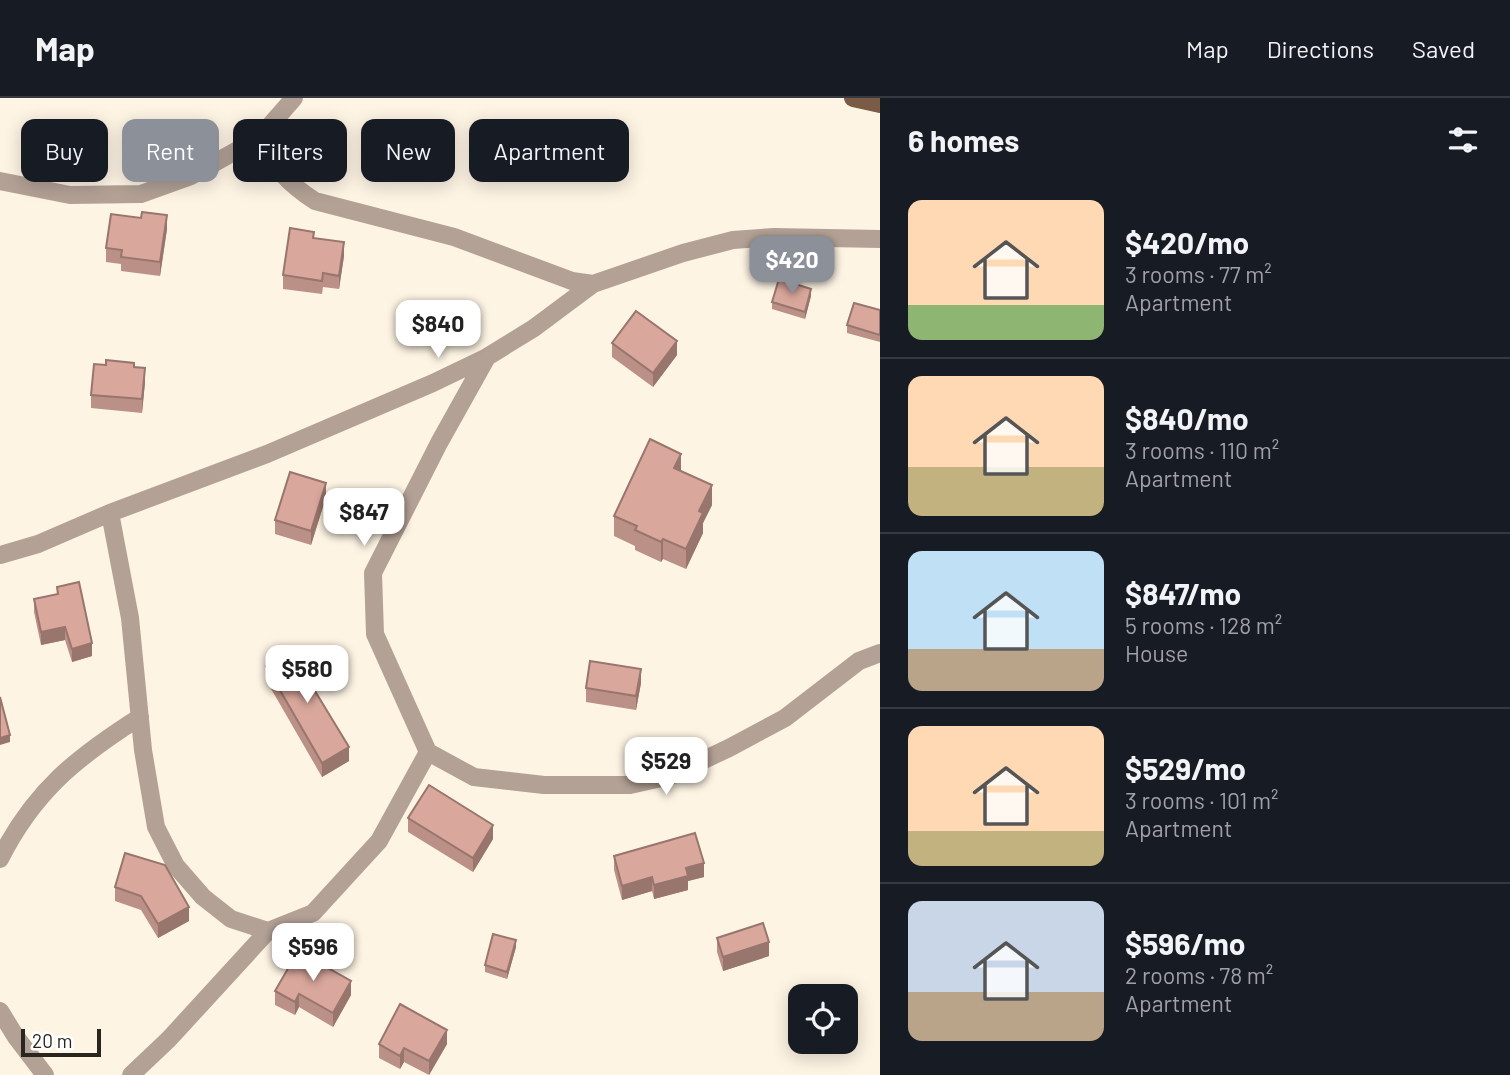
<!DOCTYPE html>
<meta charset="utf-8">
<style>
:root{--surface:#171b24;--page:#242831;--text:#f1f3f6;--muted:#9ea1a6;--line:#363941;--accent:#8c9099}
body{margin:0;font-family:Barlow,sans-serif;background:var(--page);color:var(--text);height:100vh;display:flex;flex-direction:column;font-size:26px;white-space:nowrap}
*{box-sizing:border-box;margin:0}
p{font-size:23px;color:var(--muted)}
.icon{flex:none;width:38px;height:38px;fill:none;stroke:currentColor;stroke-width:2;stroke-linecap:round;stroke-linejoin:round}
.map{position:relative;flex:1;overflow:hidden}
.side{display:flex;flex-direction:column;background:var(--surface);width:630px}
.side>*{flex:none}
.guide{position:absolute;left:21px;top:21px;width:665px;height:63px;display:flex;gap:14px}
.tools{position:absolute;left:788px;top:886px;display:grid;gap:14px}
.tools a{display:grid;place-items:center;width:70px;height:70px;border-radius:14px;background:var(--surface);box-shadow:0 4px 18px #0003;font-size:35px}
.scale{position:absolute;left:21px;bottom:18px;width:80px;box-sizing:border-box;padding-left:7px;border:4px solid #292620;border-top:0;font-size:19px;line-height:24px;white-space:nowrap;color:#292620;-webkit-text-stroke:5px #fff;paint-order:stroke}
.price{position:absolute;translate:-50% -60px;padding:0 16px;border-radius:14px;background:#fff;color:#222;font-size:23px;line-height:46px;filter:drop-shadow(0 2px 4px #0008)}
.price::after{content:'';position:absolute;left:50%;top:42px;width:21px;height:16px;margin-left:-10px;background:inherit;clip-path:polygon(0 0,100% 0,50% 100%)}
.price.on{background:var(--accent);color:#fff}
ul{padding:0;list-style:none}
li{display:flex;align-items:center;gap:21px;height:175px;padding:0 28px}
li+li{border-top:2px solid var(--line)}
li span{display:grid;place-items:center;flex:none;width:196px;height:140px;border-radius:14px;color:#555}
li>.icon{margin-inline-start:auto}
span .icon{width:84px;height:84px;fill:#fffc;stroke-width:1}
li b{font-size:30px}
h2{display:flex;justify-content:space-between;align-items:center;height:84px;padding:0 28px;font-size:30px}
.chip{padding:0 24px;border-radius:14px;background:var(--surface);box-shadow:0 4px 18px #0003;font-size:24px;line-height:63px}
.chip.on{background:var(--accent);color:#fff}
header{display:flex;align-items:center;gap:42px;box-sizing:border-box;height:98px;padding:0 35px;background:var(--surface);border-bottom:2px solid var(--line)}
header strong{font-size:33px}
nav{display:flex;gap:38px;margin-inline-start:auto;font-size:24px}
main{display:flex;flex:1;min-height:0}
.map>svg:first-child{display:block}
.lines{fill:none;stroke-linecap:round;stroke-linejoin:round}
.street{stroke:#b3a195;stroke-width:18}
.primary{stroke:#7a5b46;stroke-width:18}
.wall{fill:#bb9086}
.shaded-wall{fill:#98756d}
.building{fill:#d9a79c;stroke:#98756d;stroke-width:2}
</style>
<header>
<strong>Map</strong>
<nav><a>Map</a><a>Directions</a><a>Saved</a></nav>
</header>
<main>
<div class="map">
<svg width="880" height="977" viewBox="0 0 880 977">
<rect width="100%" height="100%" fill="#fef4e4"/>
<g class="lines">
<path class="street" d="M259,40C274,69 287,85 315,103L454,139L572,183L593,186
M0,83L70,97L141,96L191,78L259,40L294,0
M487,259L439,345L373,475L375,536L428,654L474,679L544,687H630L670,678L729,650L785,620L859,563L880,555
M110,415L130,520L143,652L156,729L176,768L203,799L231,821L268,833L313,815L379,743L428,654
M0,457L38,446L110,415L267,356L433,285L487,259L534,230L593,186L683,155L733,142L774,139L880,141
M0,761C34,693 77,659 140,619
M0,913L16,939L45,977
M131,977L169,941L268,833"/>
<path class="primary" d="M853,0L880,6"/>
</g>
<path class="wall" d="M141,120L167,131L160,178L121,173V166L106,164V150Z
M314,140L344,158L339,191L323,189L322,196L283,191V177Z
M811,198L805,221L772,211V204Z
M880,212V244L847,235V227Z
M612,245L677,257L653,289L612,259Z
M134,269L145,284L142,315L91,310V297Z
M681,373L712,407L703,425V435L686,471L663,461L661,464L635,452V448L614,438V418Z
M326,399L311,447L275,436V422Z
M57,489L92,558L72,564L65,542L41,547L34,514V501L57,496Z
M266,568L310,585L349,663L322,679L266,582Z
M641,585L636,612L586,604V590Z
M408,720L493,741L473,774L408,734Z
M125,755L189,823L158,840L141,812L115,803V789Z
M614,758L704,779L688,783V792L654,801L652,793L622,802L614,772Z
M717,840L769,858L723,873L717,854Z
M516,849L507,881L485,874V867Z
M275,893L351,897L333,929L299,909L295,917L275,907Z
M379,946H447L429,977L404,964L400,971L379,960Z"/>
<path class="shaded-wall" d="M167,117V131L160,178V164Z
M344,144V158L339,191V178Z
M811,191V198L805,221V214Z
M677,243V257L653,289V275Z
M145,270V284L142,315V301Z
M681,356V376L674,370Z
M326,385V399L311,447V433Z
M712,387V407L703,425V435L686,471V451L699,413Z
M663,441V461L661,464V444Z
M65,529V542L41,547V534Z
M92,545V558L72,564V551Z
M641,571V585L636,612V598Z
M310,572V586L304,575Z
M10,637V644L0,647V640Z
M349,649V663L322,679V665Z
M493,727V741L473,774V760Z
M704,765V779L688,783V792L654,801V787L686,770Z
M652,779V793L622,802V788Z
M189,809V823L158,840V826Z
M516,842V849L507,881V874Z
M769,844V858L723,873V859Z
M351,883V897L333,929V915Z
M299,896V909L295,917V904Z
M447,932V946L429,977V963Z
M404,950V964L400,971V958Z"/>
<path class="building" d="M142,114L167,117L160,164L121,159L122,152L106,150L111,116L141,120Z
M290,130L314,134L313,140L344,144L339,178L323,175L322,183L283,177Z
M779,181L811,191L805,214L772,204Z
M854,205L880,212V237L847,227Z
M636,213L677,243L653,275L612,245Z
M106,262L134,265V269L145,270L142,301L91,297L94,266L106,267Z
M650,341L681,356L674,370L712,387L699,413L703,415L686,451L663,441L661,444L635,432L637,428L614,418Z
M290,374L326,385L311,433L275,422Z
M79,484L92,545L72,551L65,529L41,534L34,501L58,496L57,489Z
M297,550L310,572L304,575L349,649L322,665L266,568Z
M590,563L641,571L636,598L586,590Z
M0,599L10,637L0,640Z
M429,687L493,727L473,760L408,720Z
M695,735L704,765L686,770L688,778L654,787L652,779L622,788L614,758Z
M125,755L165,767L189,809L158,826L141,798L115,789Z
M763,825L769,844L723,859L717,840Z
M493,836L516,842L507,874L485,867Z
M298,853L351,883L333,915L299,896L295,904L275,893Z
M400,906L447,932L429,963L404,950L400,958L379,946Z"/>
</svg>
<div class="tools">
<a><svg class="icon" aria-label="locate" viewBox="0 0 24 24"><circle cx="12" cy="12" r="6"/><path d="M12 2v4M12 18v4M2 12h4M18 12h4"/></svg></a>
</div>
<div class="scale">20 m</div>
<b class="price on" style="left:792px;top:198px">$420</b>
<b class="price" style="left:438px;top:262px">$840</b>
<b class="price" style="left:364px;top:450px">$847</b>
<b class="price" style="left:307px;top:607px">$580</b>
<b class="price" style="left:666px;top:699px">$529</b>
<b class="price" style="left:313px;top:885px">$596</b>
<div class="guide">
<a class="chip">Buy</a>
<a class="chip on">Rent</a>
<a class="chip">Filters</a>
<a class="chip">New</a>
<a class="chip">Apartment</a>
</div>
</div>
<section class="side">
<h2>6 homes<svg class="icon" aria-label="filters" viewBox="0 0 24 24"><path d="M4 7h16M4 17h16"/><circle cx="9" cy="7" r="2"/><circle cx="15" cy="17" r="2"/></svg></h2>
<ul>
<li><span style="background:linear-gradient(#ffd9b3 75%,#8fb573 0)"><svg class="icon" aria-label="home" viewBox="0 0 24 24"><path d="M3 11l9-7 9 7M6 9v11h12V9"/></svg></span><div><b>$420/mo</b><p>3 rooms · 77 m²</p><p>Apartment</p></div></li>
<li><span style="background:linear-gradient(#ffd9b3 65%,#c2b280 0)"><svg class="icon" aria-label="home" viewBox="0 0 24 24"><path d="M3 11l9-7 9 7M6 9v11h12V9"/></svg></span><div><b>$840/mo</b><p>3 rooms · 110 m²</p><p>Apartment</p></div></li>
<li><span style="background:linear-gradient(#bfe0f5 70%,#b9a48a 0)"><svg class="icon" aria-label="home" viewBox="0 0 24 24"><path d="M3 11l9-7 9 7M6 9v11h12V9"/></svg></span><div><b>$847/mo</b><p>5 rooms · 128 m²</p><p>House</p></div></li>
<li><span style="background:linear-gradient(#ffd9b3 75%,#c2b280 0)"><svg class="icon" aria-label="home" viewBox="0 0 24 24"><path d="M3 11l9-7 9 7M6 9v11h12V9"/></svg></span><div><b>$529/mo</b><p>3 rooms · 101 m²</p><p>Apartment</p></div></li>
<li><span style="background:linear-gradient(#c9d6e8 65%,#b9a48a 0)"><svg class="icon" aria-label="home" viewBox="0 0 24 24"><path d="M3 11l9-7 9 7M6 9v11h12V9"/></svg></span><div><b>$596/mo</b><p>2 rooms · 78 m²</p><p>Apartment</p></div></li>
</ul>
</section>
</main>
